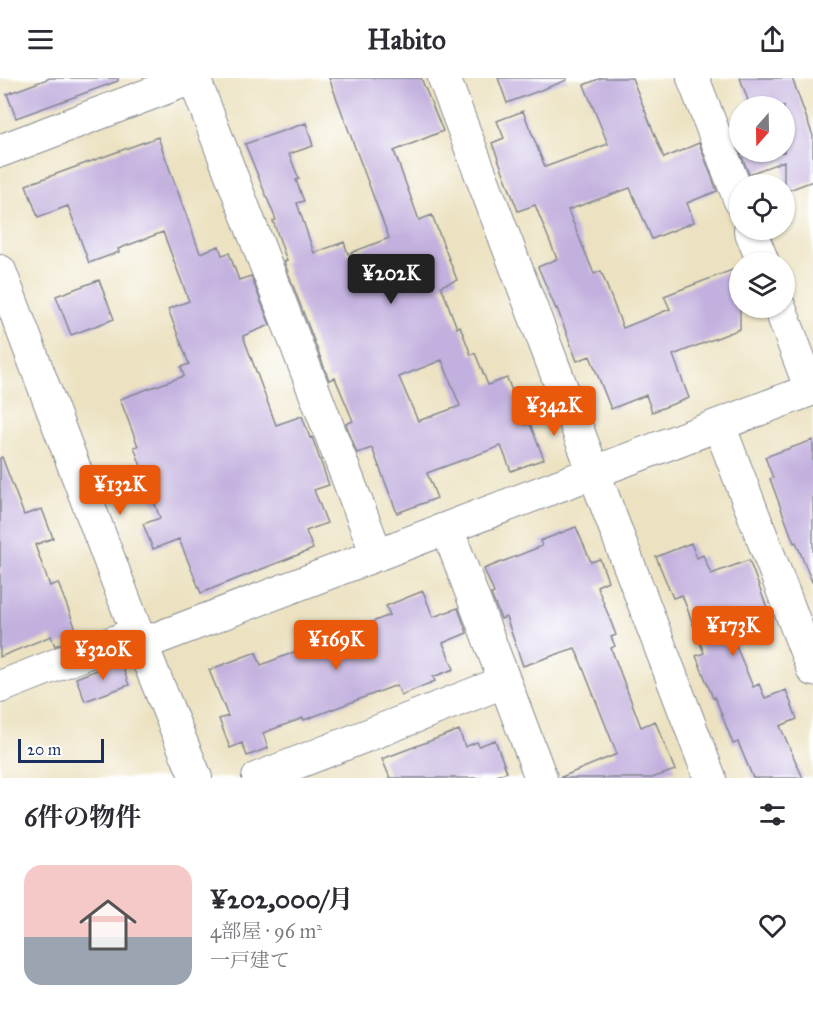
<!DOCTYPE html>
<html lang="ja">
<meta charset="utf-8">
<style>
:root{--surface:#fff;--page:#f2f2f3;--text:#2b2b33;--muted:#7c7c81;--line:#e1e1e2;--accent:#ea580c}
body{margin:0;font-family:"IM FELL Great Primer","Noto Serif JP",serif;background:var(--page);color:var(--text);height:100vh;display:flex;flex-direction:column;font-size:22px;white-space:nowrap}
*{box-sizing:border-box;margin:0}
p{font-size:20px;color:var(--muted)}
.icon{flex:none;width:33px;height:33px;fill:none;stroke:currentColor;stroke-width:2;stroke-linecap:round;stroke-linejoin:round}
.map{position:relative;height:700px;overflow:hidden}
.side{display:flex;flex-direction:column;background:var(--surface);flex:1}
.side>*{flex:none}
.needle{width:39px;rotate:200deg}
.controls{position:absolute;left:729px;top:18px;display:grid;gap:12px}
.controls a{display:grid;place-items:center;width:66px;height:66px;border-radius:50%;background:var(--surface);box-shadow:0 2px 4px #0004;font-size:30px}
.scale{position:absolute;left:18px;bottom:15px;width:86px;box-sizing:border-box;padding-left:6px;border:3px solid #1b2f5e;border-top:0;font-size:16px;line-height:21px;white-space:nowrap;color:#1b2f5e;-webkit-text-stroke:4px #fff;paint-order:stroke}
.price{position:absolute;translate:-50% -51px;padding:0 14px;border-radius:6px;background:var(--accent);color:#fff;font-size:20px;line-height:39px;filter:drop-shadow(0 2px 3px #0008)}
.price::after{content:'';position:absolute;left:50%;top:36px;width:18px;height:14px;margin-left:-9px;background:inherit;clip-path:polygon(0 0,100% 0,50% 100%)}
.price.current{background:#222;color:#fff}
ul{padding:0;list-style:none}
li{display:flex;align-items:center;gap:18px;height:150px;padding:0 24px}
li+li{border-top:2px solid var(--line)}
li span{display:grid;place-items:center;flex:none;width:168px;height:120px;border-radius:18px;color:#555}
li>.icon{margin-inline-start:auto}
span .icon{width:72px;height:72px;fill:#fffc;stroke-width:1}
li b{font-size:26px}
h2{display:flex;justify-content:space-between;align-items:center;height:72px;padding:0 24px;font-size:26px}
header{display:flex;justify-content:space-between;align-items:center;height:78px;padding:0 24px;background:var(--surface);font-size:27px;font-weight:700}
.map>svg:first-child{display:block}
.building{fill:#c2b0de;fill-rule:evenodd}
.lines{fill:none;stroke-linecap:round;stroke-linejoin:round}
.minor-casing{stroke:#848890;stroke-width:34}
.minor{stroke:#fff;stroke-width:32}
</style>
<header><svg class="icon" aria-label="menu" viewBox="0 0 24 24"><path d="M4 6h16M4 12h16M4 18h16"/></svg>Habito<svg class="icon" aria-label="share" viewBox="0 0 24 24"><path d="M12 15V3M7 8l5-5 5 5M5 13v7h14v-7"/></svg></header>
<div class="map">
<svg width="813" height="700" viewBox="0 0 813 700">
<rect width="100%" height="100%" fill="#fff"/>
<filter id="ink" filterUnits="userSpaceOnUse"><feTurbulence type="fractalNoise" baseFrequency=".0167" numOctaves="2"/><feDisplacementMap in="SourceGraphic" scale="12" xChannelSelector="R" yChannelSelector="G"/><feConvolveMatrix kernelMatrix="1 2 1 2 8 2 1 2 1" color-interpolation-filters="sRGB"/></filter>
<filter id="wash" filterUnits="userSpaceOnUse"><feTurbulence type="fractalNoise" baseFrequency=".008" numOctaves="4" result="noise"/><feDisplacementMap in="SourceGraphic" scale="24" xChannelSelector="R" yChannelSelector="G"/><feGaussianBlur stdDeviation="1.35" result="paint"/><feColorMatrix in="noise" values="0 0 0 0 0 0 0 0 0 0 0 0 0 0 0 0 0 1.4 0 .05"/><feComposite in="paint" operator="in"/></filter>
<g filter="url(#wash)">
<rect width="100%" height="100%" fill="#ece2c1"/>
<g id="blocks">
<path class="building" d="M50,0H118V3L16,40L7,16Z
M329,0H421L443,53L394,73L419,142L432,137L457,202L441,208L457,250L460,248L471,277L475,275L488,307L507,300L525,347L530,346L544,381L511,393L501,368L427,395L437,420L397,435L372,370L357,375L346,346L353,343L335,300L329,302L284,184L287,183L273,143L276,142L245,66L306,45L313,68L289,76L299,101L296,102L304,123L297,125L314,175L344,164L348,176L389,160ZM442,282L460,328L418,343L399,299Z
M498,0H567V2L507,25Z
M601,0H632L664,80L699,65L717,113L687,125L694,144L652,161L630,110L568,132L594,196L601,193L623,250L670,231L664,218L740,189V251L673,277L689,320L652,334L646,317L611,331L590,278L577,283L557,230L556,231L538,189L557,181L535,127L518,133L492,65L504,60L497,43L523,33L545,89L608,66L584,7Z
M740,0H792L813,58V103L784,114V83L749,96L740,74H784V28H750Z
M158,59L200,175L219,168L222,177L229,175L239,202L251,198L270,247L243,258L276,347L302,338L310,360L312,359L329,407L314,412L327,445L306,453L313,471L201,515L179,461L153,471L143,446L160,440L134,369L138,368L120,321L184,298L181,289L189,286L168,231L189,223L163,154L118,171L119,174L89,185L68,128L38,139L26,107Z
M99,202L114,241L71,257L56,218Z
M813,362V504H812L796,464L794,465L770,401L773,400L765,379Z
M2,379L24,437L42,431L53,460L35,467L50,508L58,505L79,559L55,568L51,558L0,579V380Z
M576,449L591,484L600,481L608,503L597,508L616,557L611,559L615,568L611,570L641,649L655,643L675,692L652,700H559L617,676L575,570L523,588L506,539L501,541L491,516L494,515L484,491L542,468L540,463Z
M691,465L697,480L703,477L711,496L749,482L772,543L732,558L753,609L759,606L765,620L786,612L797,641L780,648L803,700H753L738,664L733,666L715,619L713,620L696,578L704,575L682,517L673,520L656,479Z
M423,513L433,539L458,530L467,555L443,565L454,591L433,599L435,603L401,617L397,607L304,642L303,640L263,655L268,670L247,678L242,665L230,670L219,641L228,638L209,592L256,574L261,587L390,537L386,528Z
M120,583L129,607L85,623L76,600Z
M459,652L465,669L477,664L479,668L495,662L507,694L491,700H390L382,681Z"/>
</g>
</g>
<g filter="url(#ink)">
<use href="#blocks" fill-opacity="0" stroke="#848890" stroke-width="1.5"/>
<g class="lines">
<defs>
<path id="minor" d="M194,0L377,477
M444,0L710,700
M693,0L740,123
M0,73L192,0
M750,152L763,184
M0,193L137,555L196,700
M780,230L811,312
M719,347L813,592
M447,450L541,700
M142,566L813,311
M0,609L137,555
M258,700L504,604"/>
</defs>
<use href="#minor" class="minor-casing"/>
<use href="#minor" class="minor"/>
</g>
</g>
</svg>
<div class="controls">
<a><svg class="needle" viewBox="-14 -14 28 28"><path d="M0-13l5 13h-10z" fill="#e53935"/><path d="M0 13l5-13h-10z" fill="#7c7c81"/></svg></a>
<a><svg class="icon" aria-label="locate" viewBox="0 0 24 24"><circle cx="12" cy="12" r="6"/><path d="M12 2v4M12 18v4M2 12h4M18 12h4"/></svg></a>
<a><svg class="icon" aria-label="layers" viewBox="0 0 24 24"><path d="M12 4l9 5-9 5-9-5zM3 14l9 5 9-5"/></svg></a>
</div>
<div class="scale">20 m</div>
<b class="price current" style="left:391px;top:227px">¥202K</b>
<b class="price" style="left:554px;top:359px">¥342K</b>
<b class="price" style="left:120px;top:438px">¥132K</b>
<b class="price" style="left:733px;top:579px">¥173K</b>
<b class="price" style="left:336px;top:593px">¥169K</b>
<b class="price" style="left:103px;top:603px">¥320K</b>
</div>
<section class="side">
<h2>6件の物件<svg class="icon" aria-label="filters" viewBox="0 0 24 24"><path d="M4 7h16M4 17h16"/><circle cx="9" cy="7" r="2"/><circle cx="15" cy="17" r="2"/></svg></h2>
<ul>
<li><span style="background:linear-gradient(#f6c9c9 60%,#9aa5b1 0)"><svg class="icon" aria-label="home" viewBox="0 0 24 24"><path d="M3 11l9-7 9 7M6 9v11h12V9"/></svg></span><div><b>¥202,000/月</b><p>4部屋 · 96 m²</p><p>一戸建て</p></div><svg class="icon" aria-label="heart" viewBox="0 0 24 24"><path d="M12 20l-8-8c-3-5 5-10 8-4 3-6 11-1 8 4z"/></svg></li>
</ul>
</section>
